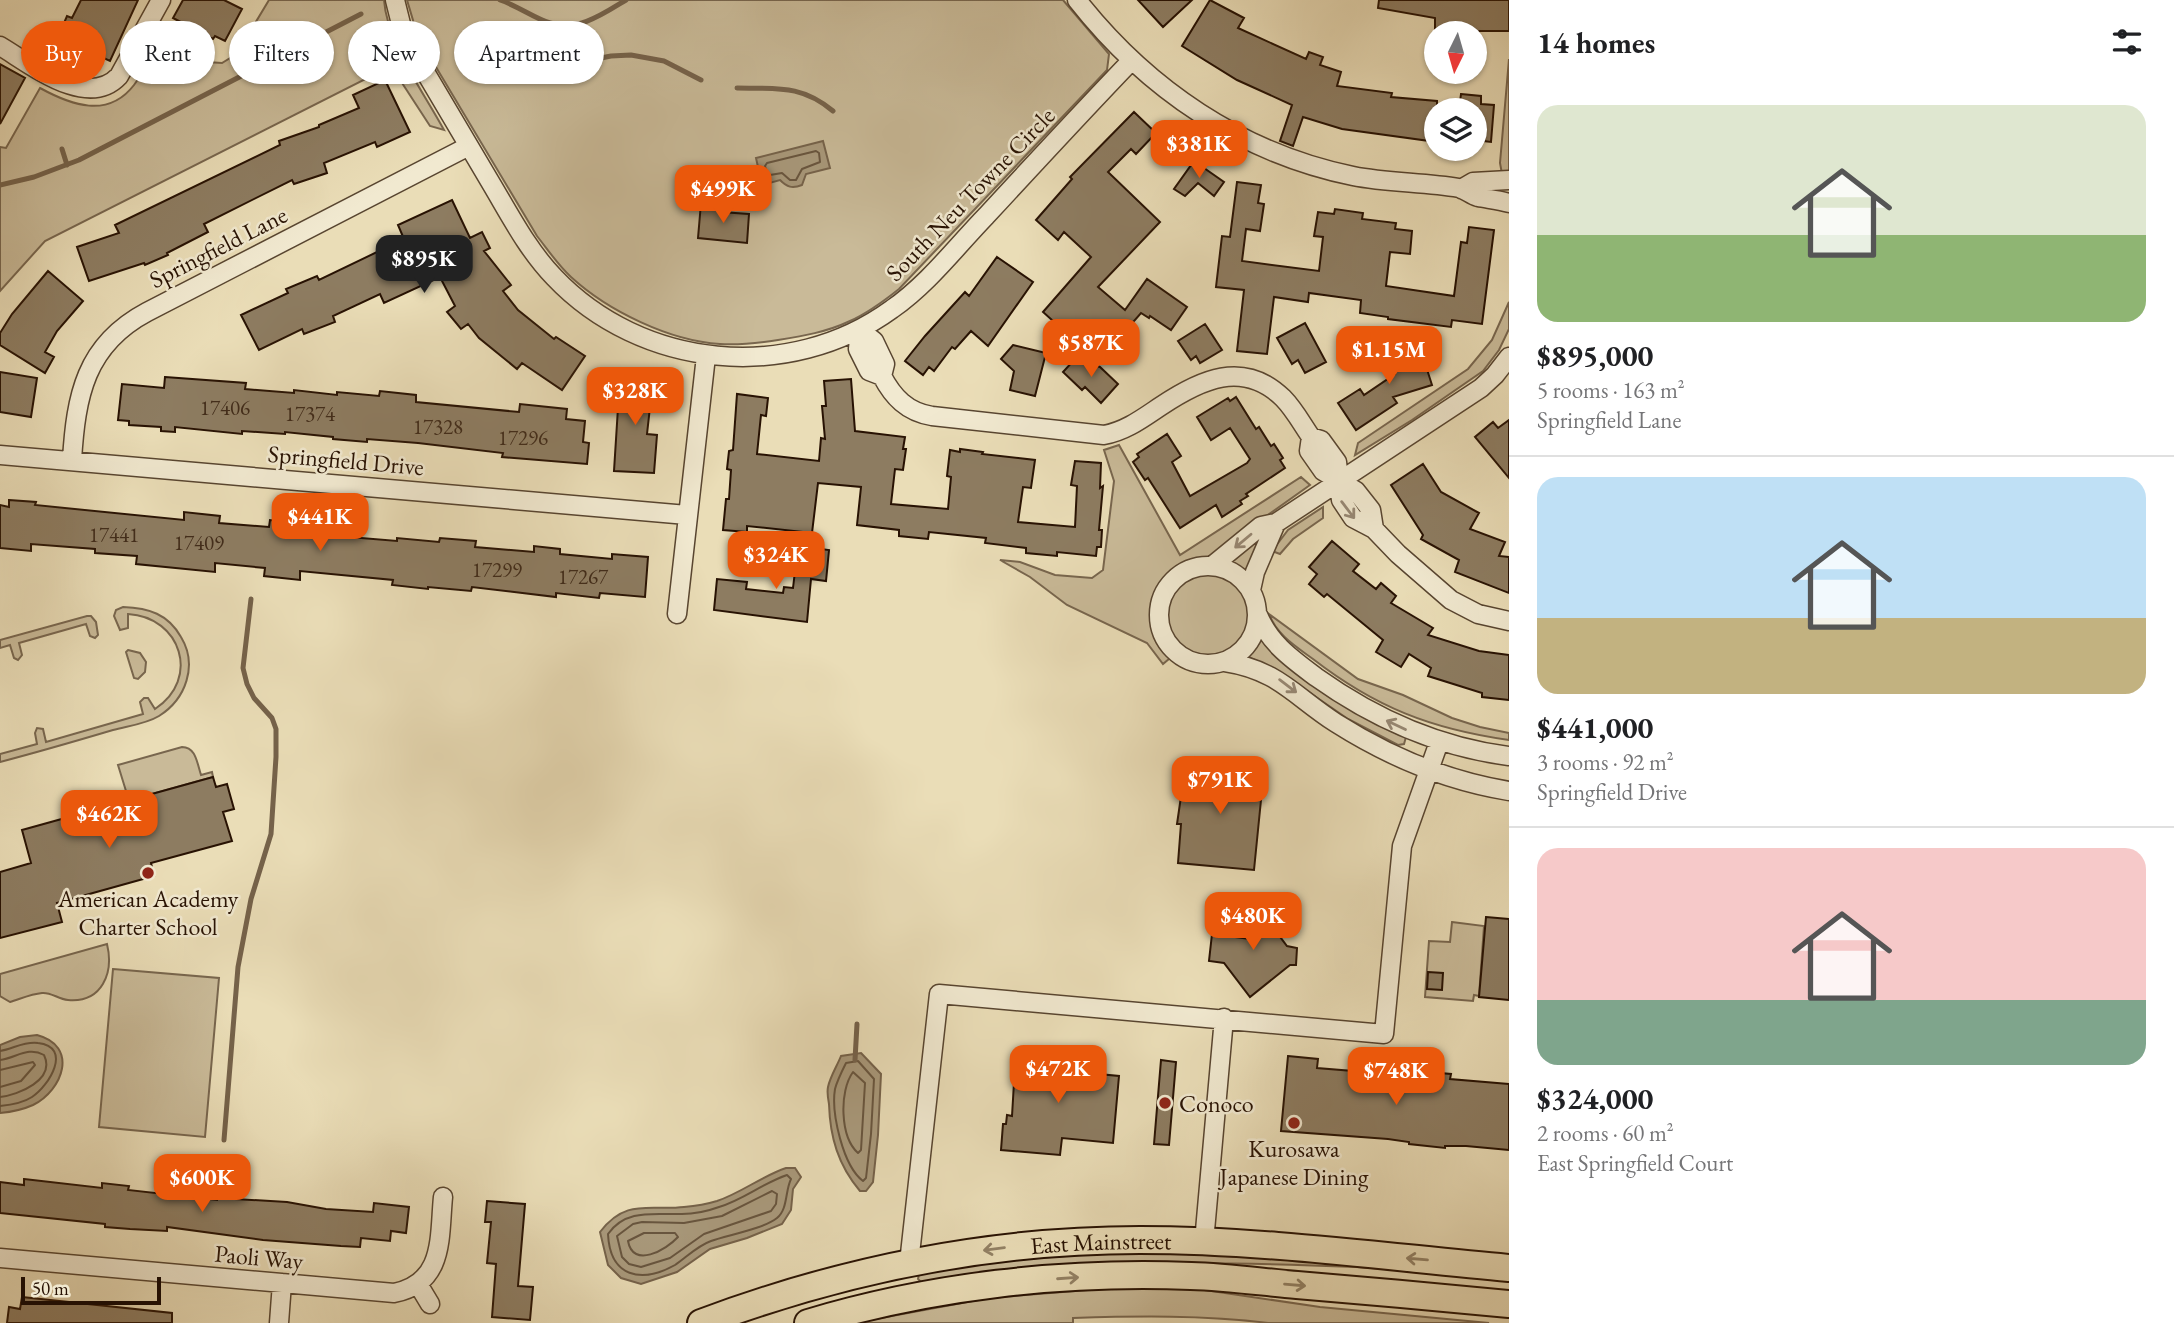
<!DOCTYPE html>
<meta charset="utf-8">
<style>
:root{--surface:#fff;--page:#f6f6f6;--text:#202124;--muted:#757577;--line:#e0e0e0;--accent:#ea580c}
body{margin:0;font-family:"EB Garamond",serif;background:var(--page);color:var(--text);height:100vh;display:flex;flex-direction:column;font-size:26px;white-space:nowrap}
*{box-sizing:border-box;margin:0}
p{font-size:23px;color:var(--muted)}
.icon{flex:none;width:38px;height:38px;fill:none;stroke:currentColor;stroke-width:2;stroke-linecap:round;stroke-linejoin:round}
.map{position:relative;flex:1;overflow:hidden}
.side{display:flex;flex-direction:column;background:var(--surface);width:665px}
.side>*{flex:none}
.banner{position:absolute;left:21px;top:21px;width:665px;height:63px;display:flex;gap:14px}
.needle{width:46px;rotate:185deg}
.buttons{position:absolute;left:1424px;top:21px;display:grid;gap:14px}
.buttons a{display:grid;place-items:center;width:63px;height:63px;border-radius:50%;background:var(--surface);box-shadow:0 2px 5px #0004;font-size:35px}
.scale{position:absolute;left:21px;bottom:18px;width:140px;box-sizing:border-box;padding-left:7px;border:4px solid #281203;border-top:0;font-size:19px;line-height:24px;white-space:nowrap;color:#281203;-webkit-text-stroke:5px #f1e9d0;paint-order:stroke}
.price{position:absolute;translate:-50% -60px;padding:0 16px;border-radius:14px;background:var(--accent);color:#fff;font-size:23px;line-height:46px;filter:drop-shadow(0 2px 4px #0008)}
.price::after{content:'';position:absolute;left:50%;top:42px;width:21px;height:16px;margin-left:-10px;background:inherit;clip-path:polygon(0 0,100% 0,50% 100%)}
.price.selected{background:#222;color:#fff}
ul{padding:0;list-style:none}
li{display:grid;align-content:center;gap:14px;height:371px;padding:0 28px}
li+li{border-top:2px solid var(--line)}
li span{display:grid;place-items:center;height:217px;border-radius:21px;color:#555}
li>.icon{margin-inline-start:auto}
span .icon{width:126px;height:126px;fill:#fffc;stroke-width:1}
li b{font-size:30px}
h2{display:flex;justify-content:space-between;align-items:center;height:84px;padding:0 28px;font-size:30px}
.tag{padding:0 24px;border-radius:32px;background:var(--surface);box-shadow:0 2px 5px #0004;font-size:24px;line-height:63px}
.tag.selected{background:var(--accent);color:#fff}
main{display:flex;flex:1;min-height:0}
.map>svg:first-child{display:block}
.green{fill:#c9ba98;stroke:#78664e;stroke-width:2}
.water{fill:#a8987a;stroke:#75624a;stroke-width:2}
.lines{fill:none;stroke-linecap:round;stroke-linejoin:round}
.shore{stroke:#68553e;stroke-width:2}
.stream{stroke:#75624a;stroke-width:5}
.building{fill:#8d7c61;stroke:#281203;stroke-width:2}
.street-casing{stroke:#584530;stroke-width:21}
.primary-casing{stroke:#281203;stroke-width:30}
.street{stroke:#f1e9d0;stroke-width:18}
.primary{stroke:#eaddb7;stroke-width:26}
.oneway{stroke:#978874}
.oneway2{stroke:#938266}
.poi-dot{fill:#8f2418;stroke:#f1e9d0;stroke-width:2.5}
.labels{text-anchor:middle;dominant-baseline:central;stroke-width:5;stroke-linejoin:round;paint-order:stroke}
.number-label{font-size:21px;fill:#412c1a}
.street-label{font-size:24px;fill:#281203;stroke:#f1e9d0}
.poi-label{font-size:24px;fill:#281203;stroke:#f1e9d0}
</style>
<main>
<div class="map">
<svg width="1509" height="1323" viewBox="0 0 1509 1323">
<rect width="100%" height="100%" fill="#eaddb7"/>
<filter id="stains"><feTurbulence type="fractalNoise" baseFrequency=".00286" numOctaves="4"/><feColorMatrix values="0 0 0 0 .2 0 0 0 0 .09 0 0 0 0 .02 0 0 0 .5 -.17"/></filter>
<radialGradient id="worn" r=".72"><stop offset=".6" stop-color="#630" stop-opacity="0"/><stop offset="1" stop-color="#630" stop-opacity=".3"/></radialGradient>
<path class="green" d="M269,0H384C387,43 423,91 444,130L430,126L391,66L45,241L0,291V147L6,148L40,88C71,105 108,119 134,85C145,71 152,52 161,37L207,62L222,63L243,50L245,40Z
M407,0H1063L1109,54L1107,70L899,289C884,301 868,313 850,321C827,332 803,336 778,340C759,343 739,345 720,344C670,341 608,311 571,277C558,265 548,250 537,236L418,37Z
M1509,59V173L1502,174L1500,163Z
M1509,302V329L1499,350L1483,371L1412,420L1355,455L1358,443L1468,369L1492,340Z
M1119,445L1180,555L1301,477L1310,485L1209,557L1180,567L1165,580L1156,594L1153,620L1156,636L1170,658L1163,664L1147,643L1067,605L1030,577L1000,560L1020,562L1055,575L1092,578L1103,570L1114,481L1104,450Z
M1323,507V518L1293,539L1280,554L1272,551L1288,530Z
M1264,534L1248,571L1245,572L1226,563Z
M1164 615a43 43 0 1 1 86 0a43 43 0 1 1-86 0Z
M123,607C149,608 168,614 181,637C198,665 186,699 159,716C146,724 128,726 113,730C76,741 38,752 0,762V754L37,744L35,733L37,728L43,729L46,742L143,714L140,702L144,698H148L155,709C201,679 181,617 128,614V628L120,630L114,616L116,610Z
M1269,614L1358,679L1403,695L1452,718L1480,727L1509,733V740C1431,729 1375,707 1313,659C1295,646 1277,635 1269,614Z
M87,616H91L96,622L98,635L95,638L90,636L86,624L19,643L22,655L18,660L14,658L10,645L0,648V640Z
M1260,635L1406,737L1404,744L1398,745L1348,719L1275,669L1248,657Z
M128,650L140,653L146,662L145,672L138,679L134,678L126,652Z
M182,747C196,747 197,763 201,775L212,772L213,777L134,799L126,791L118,765Z
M1452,922L1484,926L1479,996L1474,995L1473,1001L1425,997L1429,941L1450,942Z
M107,944C114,973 102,1003 68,1000C58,999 51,992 42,993C31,994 20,999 10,1002L0,996V974Z
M113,969L219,978L205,1137L99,1127Z
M1146,1252L1265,1258L1509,1278V1281C1458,1276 1407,1270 1356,1267C1210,1261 1065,1260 921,1282L918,1279L919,1274C994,1259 1070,1255 1146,1252Z
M1125,1287L1198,1289L1320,1307L1489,1323H1268C1204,1315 1138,1316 1073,1318V1323H854L989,1298Z"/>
<path class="water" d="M823,141L830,168L806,174L802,185C792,189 787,187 780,180L762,185L756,158Z
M37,1035C79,1046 63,1090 33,1105C22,1110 11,1112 0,1113V1045L20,1037Z
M861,1053L881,1074L878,1135L873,1182L866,1191H860C838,1165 830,1137 829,1104C828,1099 827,1092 828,1087C830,1077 837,1066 841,1056Z
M786,1168H795L801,1177L793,1189L791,1210L782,1224L747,1238L710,1249L677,1272L641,1284L621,1278L608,1265L600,1232C626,1198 649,1211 684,1207C695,1206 707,1204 717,1201C741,1193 762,1176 786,1168Z"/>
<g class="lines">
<path class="shore" d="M816,151L819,153L820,162L802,169L796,180H790L782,173L770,175L767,173L765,166L767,163Z
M0,1051C13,1049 24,1041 38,1043C73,1047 49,1086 32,1097C23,1103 10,1105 0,1106
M0,1060C16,1058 28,1046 44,1055C56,1080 18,1095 0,1097
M858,1061L874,1079L871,1134L866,1178L863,1181C843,1166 831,1113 835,1089C837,1081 842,1071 846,1063Z
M0,1070L33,1062L35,1065L21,1081L0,1087
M853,1072L865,1083L861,1150L858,1153C840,1137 839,1091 853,1072Z
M787,1175L791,1179C785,1191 788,1209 777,1218C763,1229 728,1235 711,1241C697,1246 687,1257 675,1265C641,1284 610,1277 608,1234C626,1208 655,1215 682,1214C694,1214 708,1211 719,1207C743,1200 763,1183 787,1175Z
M772,1191L777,1194L776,1204L771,1211L704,1234L670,1258L641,1267L629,1264L622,1257L617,1236L633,1224L642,1222L684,1223L722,1216Z
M644,1233H675L678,1237C666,1250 633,1269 628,1241Z"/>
<path class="stream" d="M500,0C518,6 534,18 550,23C578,32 603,14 626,0
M577,56L586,61L611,56L631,55L664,61L701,80
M737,88C776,89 801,84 833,111
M62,149L67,165
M0,185L34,177L79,160L361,14
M855,1060L857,1024
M224,1140L238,967L251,899L271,834L276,757V729L272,718L254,698L247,684L243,668L251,599"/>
</g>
<path class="building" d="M81,0H138L110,61L58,37L67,16L72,18Z
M183,0H224L242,9L225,41L215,36L213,39L173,18Z
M1138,0H1192L1163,27Z
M1210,0L1244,18L1238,28L1306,59L1309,52L1323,57L1320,65L1341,72L1337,86L1392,93L1391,97L1437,101V142L1342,129L1303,117L1293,146L1280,141L1292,105L1237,80L1182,46Z
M1379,0H1509V31H1472V33L1435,31V18L1378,8Z
M0,64L25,78L0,124Z
M385,80L410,132L377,147L375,142L324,163L327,173L294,184L292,180L204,224L208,232L167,253L168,255L145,265L144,263L89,281L77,247L119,233L115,225L280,145L279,141L319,127V125L359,108L353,95Z
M1461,94L1481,96V104L1494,105L1491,142L1475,140V110H1459Z
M1134,112L1156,133L1136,154L1131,149L1108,172L1160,222L1098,287L1125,310L1147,279L1187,307L1171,330L1150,316L1149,318L1141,313L1099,361L1085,348L1093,340L1070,321L1062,329L1043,312L1091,257L1064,232L1058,240L1036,220L1072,179L1070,177Z
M1194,161L1224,182L1214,196L1198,183L1185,196L1174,189Z
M1237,182L1261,185L1258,203L1264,204L1260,231L1246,229L1242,261L1319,271L1323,237L1314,236L1318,212L1334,214L1335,209L1363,213L1362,219L1396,223L1395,229L1412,231L1410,254L1390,252L1386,286L1454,296L1461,242L1467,243L1469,227L1494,230L1482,324L1452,320L1451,327L1388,319V317L1360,313L1361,300L1309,293L1308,302L1274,297L1267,354L1237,351L1244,290L1216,287L1222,236L1230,237Z
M452,200L470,238L482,232L490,248L484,251L511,285L503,291L518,310L554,339L556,337L585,356L562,390L522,363L517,369L479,338L468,324L461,329L447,312L455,306L440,277L384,303L380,294L333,316L335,322L304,334L302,329L259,350L241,315L288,293L286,289L317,276L319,280L404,239L398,225Z
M701,203L721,205V212L749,214L747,243L698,238Z
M997,257L1033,282L988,346L971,331L955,349L952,347L934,371L929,367L923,375L905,361L925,336L965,292L969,296Z
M48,271L83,301L57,331L45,352L54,357L45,373L0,345V333L12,314Z
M1305,323L1326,362L1305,373L1298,360L1292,364L1277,338Z
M1205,324L1222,350L1200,363L1196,356L1191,360L1178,341Z
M1417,338L1432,385L1393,397L1397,403L1356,430L1338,403L1360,389L1364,395L1395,374L1394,370L1400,368L1393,346Z
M1013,345L1046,353L1035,396L1010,390L1014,371L1001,359Z
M1074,360L1100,367L1118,384L1101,403L1085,387L1082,390L1063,372Z
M0,372L37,378L31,417L0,412Z
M620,376L653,380L647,434L657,435L654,473L614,471Z
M165,377L246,383L245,389L294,393V390L337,395V392L379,396L380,391L416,395V402L519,412L520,404L567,409L566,419L585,421L583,442L589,443L587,464L502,457L503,453L418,443L367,439V442L333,439V437L285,432V434L242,431V434L175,427V432L161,431V427L129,425V421L118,420L122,384L164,388Z
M851,379L855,431L905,437L903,449H906L903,470L895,469L891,504L948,509L951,477L947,476L950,450L960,452V449L983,452L982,454L1035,460L1031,488L1023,487L1018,522L1075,527L1077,486L1071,485L1075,461L1101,463L1100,488L1103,486L1099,530H1102L1101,547H1097L1096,556L1057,552V556L1026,553V548L985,543L986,538L929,532L928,539L899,536V530L857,525L861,487L818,483L812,533L747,526V532L723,530L726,499H729L731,470L727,469L729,451L733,450L737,394L768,398L766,416L761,415L757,454L819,461L821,438L825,439L822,406H826L824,381Z
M1236,397L1256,429L1259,427L1271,446L1274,444L1283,458L1280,460L1285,468L1246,494L1248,496L1240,501L1242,504L1222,517L1216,505L1180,528L1148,478L1145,480L1133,462L1139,457L1137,454L1167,434L1181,456L1172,462L1190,496L1247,463L1250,459L1230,428L1211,440L1197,417L1228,398L1230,401Z
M1509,420V478L1475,437L1493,422L1498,428Z
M1423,464L1441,492L1479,513L1470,529L1505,542L1499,556L1509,557V593L1455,572L1459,560L1421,539L1423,535L1391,485Z
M9,500L36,502L35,505L184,520V512L220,516L219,523L269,527L270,520L305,524L304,531L349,537L397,541V538L439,542L440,538L476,541L475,547L534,552V546L560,549V554L612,559V554L648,557L645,597L600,593L599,598L556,593V597L472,587L471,591L428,587V589L392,585L393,580L300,571V580L264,576L265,568L215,563V572L136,564L137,556L95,553V549L31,544V551L0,548V505L9,507Z
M1332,541L1359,564L1353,571L1376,589L1381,583L1396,596L1391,603L1433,628L1428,635L1479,651L1509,655V700L1482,697V693L1428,676L1431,668L1409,654L1401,667L1376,652L1383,640L1327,594L1324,597L1309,584L1317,574L1309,567Z
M798,546L829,550L826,581L811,579L807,622L714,610L717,579L747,582L746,589L783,593L784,587L793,588Z
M1186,762L1264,770L1254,870L1178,863L1181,824H1177Z
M213,777L216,787L227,784L234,809L223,812L232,841L151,863L154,876L57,903L62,922L0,938V872L31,863L22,830Z
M1256,905L1287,946L1297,948L1296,965H1290L1250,997L1224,963L1209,961L1212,934L1250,939L1236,920Z
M1486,917L1509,919V1000L1479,997Z
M1428,972L1443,973L1442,990L1427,989Z
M1016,1049L1068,1054L1067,1071L1119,1076L1113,1143L1062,1138L1060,1155L1001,1150L1003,1124H1006L1007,1115L1012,1116Z
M1288,1056L1318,1059L1317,1068L1415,1076L1416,1071L1451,1074L1450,1079L1509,1084V1150L1466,1146H1445V1148L1409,1144V1142L1388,1139L1281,1131Z
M1161,1060L1176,1062L1169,1145L1154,1144Z
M24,1179L102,1188V1183L129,1186L128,1190L217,1200V1198L287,1202L326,1209L373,1212L374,1203L409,1207L406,1233L391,1231L390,1241L361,1238L360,1247L341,1246L263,1240L167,1227V1231L130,1229L105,1227V1224L0,1213V1182L24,1185Z
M487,1201L525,1204L518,1286L533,1287L530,1320L492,1317L496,1264L487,1263L491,1222H485Z
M22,1297L172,1313V1323H7L9,1307L20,1309Z"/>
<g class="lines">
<defs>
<path id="street" d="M395,0L402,28L411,48C438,94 465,139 492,185C511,217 528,250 554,277C641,369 789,384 892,309C928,284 956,247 986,216C1034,164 1082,112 1131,61
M1077,0C1147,89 1241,153 1353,176C1388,183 1424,182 1459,188C1466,190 1471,195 1478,197C1488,199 1499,200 1509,203
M0,46C32,65 87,110 119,76L161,0
M1461,189L1473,182L1509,180
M860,330L858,349L869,371L882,376C893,397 907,412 932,416L1104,435C1126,431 1143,418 1161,406C1200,380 1243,359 1283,398C1294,409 1302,424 1311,437L1309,451L1323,471L1356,491L1371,510L1374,529
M860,330L874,341L885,364L882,376
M1311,437L1321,440L1337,462L1341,500L1353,518L1374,529L1398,554L1451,600L1478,614L1509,621
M0,455L687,515
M72,460C76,396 85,345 147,312L469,146
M1159 615a49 49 0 1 1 98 0a49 49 0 1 1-98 0Z
M1212,566L1261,526L1276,523L1481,388L1495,375L1509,357
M1251,590L1255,572L1276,523
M677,614L706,356
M1258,615C1270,644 1292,659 1316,677C1375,719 1437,747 1509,756
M1225,662C1278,670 1294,696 1336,723C1388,756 1448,781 1509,791
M1204,1242L1224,1018
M0,1258L394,1293C445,1283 439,1237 443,1197
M909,1263L939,994L1384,1034L1402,846L1439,742
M418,1284L430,1304
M279,1323L282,1283"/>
<g id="primary">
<path id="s1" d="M701,1323C842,1270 990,1240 1140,1240C1263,1240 1387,1257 1509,1268"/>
<path d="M808,1323C931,1286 1063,1271 1191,1276C1227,1277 1262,1282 1297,1285C1368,1291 1438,1297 1509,1304"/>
</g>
</defs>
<use href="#street" class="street-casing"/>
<use href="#primary" class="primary-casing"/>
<use href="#street" class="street"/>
<use href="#primary" class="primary"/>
</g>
<defs><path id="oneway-shaft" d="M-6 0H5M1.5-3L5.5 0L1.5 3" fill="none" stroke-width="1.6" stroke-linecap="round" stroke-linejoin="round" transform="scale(1.75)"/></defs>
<g class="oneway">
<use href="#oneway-shaft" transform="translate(1348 510) rotate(53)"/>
<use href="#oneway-shaft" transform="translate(1243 541) rotate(140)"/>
<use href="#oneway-shaft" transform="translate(1288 686) rotate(37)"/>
<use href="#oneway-shaft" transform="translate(1396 725) rotate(-155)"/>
</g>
<g class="oneway2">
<use href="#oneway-shaft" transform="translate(994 1249) rotate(173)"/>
<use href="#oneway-shaft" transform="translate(1417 1259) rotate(-175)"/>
<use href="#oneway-shaft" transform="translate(1068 1278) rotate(-4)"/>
<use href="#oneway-shaft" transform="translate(1295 1285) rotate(5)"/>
</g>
<g class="poi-dot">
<circle cx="148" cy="873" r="7"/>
<circle cx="1165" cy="1103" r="7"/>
<circle cx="1294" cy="1123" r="7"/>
</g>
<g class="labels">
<g class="number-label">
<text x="225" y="407">17406</text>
<text x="310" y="413">17374</text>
<text x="438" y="426">17328</text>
<text x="523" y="437">17296</text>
<text x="114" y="534">17441</text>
<text x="199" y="542">17409</text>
<text x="497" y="569">17299</text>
<text x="583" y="576">17267</text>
</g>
<g class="street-label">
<text transform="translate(970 194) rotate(-46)">South Neu Towne Circle</text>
<text transform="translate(218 247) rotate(-27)">Springfield Lane</text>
<text transform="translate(346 460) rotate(5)">Springfield Drive</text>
<text stroke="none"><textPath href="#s1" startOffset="410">East Mainstreet</textPath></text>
<text transform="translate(259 1257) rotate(5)">Paoli Way</text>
</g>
<g class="poi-label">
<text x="148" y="898">American Academy<tspan x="148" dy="28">Charter School</tspan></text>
<text x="1179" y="1103" text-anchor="start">Conoco</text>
<text x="1294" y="1148">Kurosawa<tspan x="1294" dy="28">Japanese Dining</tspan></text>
</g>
</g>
<rect width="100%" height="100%" filter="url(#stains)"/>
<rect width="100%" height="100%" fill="url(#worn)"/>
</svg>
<div class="buttons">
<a><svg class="needle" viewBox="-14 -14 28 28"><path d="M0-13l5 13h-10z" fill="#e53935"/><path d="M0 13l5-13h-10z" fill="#757577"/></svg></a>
<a><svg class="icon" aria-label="layers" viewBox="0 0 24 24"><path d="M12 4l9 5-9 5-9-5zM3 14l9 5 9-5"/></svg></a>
</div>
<div class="scale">50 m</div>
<b class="price" style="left:1199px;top:180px">$381K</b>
<b class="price" style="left:723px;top:225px">$499K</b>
<b class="price selected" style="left:424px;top:295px">$895K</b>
<b class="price" style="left:1091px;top:379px">$587K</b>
<b class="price" style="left:1389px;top:386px">$1.15M</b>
<b class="price" style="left:635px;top:427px">$328K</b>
<b class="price" style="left:320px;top:553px">$441K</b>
<b class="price" style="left:776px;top:591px">$324K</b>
<b class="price" style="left:1220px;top:816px">$791K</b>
<b class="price" style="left:109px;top:850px">$462K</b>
<b class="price" style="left:1253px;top:952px">$480K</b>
<b class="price" style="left:1058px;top:1105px">$472K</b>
<b class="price" style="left:1396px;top:1107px">$748K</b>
<b class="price" style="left:202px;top:1214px">$600K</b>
<div class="banner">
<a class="tag selected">Buy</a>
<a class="tag">Rent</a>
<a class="tag">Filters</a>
<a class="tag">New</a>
<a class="tag">Apartment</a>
</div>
</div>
<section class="side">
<h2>14 homes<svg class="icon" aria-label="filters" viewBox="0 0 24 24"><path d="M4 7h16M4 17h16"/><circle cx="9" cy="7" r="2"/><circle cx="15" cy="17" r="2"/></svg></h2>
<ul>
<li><span style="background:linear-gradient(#dfe7d0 60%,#8fb573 0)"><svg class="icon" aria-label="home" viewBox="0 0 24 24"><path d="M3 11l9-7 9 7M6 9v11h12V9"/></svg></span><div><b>$895,000</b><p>5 rooms · 163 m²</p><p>Springfield Lane</p></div></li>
<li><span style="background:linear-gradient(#bfe0f5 65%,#c2b280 0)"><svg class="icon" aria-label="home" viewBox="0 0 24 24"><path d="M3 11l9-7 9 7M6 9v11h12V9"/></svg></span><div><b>$441,000</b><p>3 rooms · 92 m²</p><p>Springfield Drive</p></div></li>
<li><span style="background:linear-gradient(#f6c9c9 70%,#7fa58c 0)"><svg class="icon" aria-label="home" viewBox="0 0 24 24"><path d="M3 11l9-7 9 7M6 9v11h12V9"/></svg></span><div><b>$324,000</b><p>2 rooms · 60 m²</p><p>East Springfield Court</p></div></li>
</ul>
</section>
</main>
